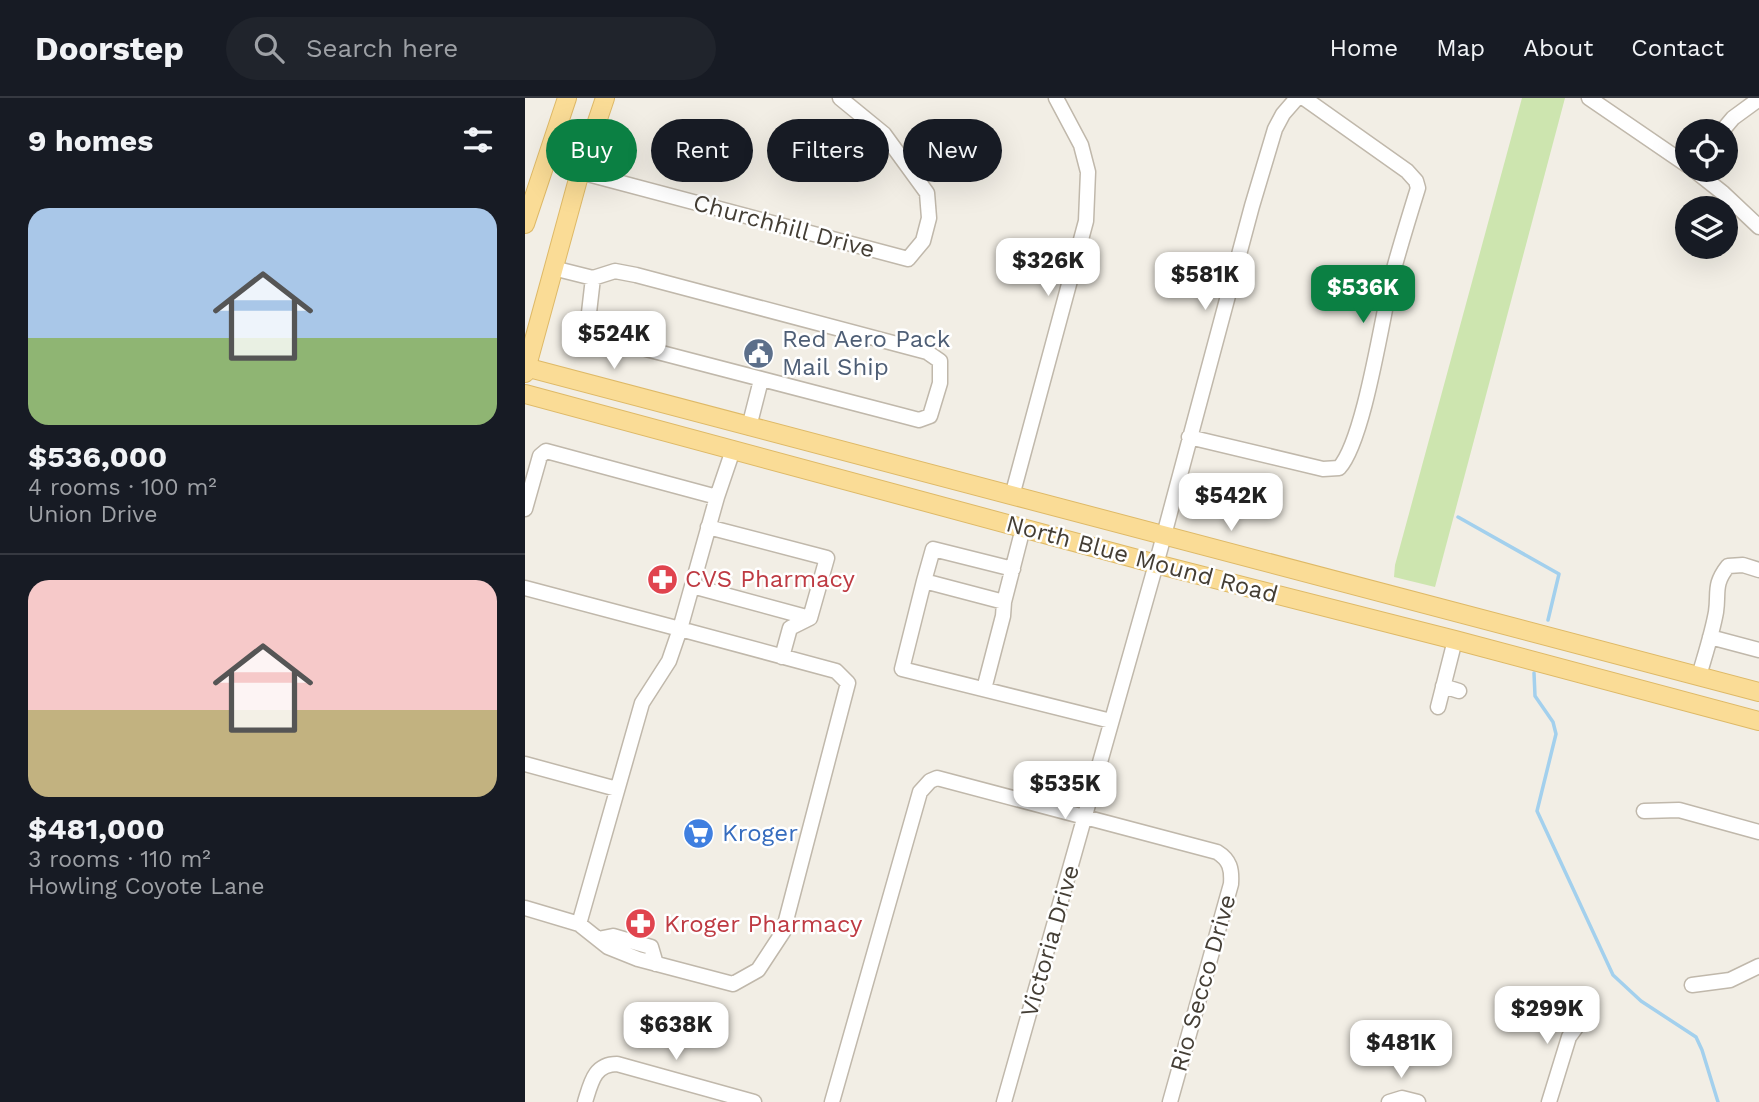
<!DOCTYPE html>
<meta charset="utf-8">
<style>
:root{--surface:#171b24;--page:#20242c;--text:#f1f3f6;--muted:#9ea1a6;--line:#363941;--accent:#0b8043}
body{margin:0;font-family:"Work Sans",sans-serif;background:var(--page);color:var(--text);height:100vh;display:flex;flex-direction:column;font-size:26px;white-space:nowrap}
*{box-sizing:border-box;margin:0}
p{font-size:23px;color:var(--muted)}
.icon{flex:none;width:38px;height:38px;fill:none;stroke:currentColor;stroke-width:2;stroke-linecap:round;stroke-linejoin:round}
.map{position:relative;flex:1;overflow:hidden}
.panel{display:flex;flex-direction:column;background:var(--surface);width:525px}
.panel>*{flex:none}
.guide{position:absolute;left:21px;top:21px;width:665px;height:63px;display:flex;gap:14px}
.controls{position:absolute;left:1150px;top:21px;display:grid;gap:14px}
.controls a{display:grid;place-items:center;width:63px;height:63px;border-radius:50%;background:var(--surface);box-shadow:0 7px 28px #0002;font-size:35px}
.price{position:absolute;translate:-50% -60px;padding:0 16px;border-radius:14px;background:#fff;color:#222;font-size:23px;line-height:46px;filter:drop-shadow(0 2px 4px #0008)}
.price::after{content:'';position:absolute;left:50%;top:42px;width:21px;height:16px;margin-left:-10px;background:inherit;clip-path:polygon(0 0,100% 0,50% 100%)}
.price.current{background:var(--accent);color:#fff}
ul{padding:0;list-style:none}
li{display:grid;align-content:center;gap:14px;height:371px;padding:0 28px}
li+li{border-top:2px solid var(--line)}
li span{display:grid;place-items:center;height:217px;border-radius:21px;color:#555}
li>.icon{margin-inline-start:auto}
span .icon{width:126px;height:126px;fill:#fffc;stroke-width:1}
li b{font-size:30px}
h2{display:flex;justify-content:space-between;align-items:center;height:84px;padding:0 28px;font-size:30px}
.tag{padding:0 24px;border-radius:32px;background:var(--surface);box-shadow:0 7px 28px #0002;font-size:24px;line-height:63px}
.tag.current{background:var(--accent);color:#fff}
header{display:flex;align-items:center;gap:42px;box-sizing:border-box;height:98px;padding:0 35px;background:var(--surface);border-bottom:2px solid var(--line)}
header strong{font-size:33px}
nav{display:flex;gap:38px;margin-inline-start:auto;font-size:24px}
.search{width:490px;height:63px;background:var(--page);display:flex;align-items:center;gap:18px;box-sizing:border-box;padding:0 24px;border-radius:38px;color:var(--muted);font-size:26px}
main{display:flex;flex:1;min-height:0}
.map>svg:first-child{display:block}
.green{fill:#cde5af}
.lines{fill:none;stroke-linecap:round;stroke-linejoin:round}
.stream{stroke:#a3d0ed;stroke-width:3.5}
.minor-casing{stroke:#c0b8ab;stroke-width:17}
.major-casing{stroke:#deb967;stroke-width:20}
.minor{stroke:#fff;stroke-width:14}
.major{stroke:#fadc96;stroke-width:18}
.labels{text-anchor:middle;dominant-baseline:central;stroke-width:5;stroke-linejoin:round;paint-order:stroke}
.street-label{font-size:24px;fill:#443e35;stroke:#fff}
.service-label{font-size:24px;fill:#4e5e75;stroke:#fff;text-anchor:start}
.health-label{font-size:24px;fill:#be3a42;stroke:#fff;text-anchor:start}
.shop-label{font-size:24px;fill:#366cbe;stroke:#fff;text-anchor:start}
</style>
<header>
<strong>Doorstep</strong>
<div class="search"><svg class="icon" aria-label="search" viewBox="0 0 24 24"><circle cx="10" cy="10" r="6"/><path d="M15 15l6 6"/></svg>Search here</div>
<nav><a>Home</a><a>Map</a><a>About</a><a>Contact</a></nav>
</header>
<main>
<section class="panel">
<h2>9 homes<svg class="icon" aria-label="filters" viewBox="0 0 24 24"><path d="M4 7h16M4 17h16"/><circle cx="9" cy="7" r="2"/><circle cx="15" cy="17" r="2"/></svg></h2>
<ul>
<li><span style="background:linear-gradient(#a9c7e8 60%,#8fb573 0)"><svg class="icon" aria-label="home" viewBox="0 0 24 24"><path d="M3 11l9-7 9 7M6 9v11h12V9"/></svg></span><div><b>$536,000</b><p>4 rooms · 100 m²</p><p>Union Drive</p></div></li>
<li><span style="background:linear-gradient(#f6c9c9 60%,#c2b280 0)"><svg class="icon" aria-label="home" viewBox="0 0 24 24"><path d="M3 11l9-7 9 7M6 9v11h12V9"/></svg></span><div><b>$481,000</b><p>3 rooms · 110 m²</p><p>Howling Coyote Lane</p></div></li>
</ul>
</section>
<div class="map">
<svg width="1234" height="1004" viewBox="0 0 1234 1004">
<rect width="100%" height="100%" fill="#f2eee5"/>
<path class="green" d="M997,0H1040L910,489L869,479L870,467Z"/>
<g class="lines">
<path class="stream" d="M933,419L1034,476L1023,522
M1009,575L1010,598L1028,624L1031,636L1012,713L1088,877L1116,903L1171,939L1177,952L1193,1004"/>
<defs>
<path id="minor" d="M1064,0L1162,67
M1197,33L1208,20L1234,1
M1169,72L1198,95L1234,129
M55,74L383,161L398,143L404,120L402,95L359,36L315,0
M28,170L68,180L90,173L111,177L402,254L415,263V285L405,318L394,322L375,317L75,239L62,232L68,180
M224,329L236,282
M664,339L798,371L814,370C839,343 857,220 867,178C875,148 884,119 893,90L891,83L882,73L779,0
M487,398L561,123L563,74L556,47L531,0
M0,411L15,358L21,353L192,399
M183,429L302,460L285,520L265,530L257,559
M488,471L408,451L399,483L479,504L498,430
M399,483L377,571L586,623
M167,488L285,520
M0,490L155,531L192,399L208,352
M1185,539L1234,552
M1174,578C1180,557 1187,536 1191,514C1194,494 1188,487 1203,468L1218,467L1234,472
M918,588L934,593
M459,591L478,518L479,504
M913,609L930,542
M0,666L92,691
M1119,713L1154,712L1234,734
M0,810L54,826L83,849L113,861L208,886L233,872L258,834L323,585L311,573L155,531L144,563L117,605L54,826
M73,841L88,838L126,849L131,866
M1167,887L1205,882L1234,868
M60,1004C66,985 69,966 92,966L229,1004
M307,1004L395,694L405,683L412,680L692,754C705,762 707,771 706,786L645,1004
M479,1004L635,452L727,108L750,31L758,16L772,0
M864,1004L877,1000L893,1004
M1024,1004L1044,939L1063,913"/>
<path id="major" d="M0,126L42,0
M0,269L1234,594
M0,275L55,74L80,0
M0,296L631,466L930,542L1234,623"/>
</defs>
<use href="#minor" class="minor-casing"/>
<use href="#major" class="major-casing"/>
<use href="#minor" class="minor"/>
<use href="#major" class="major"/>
</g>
<defs>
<symbol id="civic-disc" viewBox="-11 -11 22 22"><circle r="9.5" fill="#5c6f8a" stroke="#fff"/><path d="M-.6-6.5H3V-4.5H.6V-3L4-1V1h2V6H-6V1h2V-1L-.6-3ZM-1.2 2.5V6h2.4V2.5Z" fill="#fff"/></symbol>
<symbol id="pharmacy-disc" viewBox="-11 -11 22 22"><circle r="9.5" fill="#e0444e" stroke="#fff"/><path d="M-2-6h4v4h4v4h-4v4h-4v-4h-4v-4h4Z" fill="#fff"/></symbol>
<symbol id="supermarket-disc" viewBox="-11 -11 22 22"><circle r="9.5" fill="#3f7fe0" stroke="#fff"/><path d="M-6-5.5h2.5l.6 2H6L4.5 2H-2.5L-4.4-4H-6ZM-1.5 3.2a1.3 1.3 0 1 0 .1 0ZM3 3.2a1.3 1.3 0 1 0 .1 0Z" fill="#fff"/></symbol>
</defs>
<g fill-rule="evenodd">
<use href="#civic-disc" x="216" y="238" width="35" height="35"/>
<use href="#pharmacy-disc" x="120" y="464" width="35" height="35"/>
<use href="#supermarket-disc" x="156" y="718" width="35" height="35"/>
<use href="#pharmacy-disc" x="98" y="808" width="35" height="35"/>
</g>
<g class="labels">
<g class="street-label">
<text transform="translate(259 128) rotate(15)">Churchhill Drive</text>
<text transform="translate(617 461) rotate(15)">North Blue Mound Road</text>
<text transform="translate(525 843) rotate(-74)">Victoria Drive</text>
<text transform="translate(678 885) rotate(-74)">Rio Secco Drive</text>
</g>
<g class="service-label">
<text x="257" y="241">Red Aero Pack<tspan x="257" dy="28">Mail Ship</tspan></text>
</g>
<g class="health-label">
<text x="160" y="481">CVS Pharmacy</text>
<text x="139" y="826">Kroger Pharmacy</text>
</g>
<g class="shop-label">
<text x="197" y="735">Kroger</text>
</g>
</g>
</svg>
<div class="controls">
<a><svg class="icon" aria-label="locate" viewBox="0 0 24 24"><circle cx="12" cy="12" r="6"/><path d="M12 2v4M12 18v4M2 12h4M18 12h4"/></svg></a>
<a><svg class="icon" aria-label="layers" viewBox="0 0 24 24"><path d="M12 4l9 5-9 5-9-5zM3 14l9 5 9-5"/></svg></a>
</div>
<b class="price" style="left:523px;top:200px">$326K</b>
<b class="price" style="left:680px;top:214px">$581K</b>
<b class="price current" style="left:838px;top:227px">$536K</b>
<b class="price" style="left:89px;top:273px">$524K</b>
<b class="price" style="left:706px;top:435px">$542K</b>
<b class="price" style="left:540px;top:723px">$535K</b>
<b class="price" style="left:1022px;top:948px">$299K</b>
<b class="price" style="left:151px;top:964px">$638K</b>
<b class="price" style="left:876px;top:982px">$481K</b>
<div class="guide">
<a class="tag current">Buy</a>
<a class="tag">Rent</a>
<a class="tag">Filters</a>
<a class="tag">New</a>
</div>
</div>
</main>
